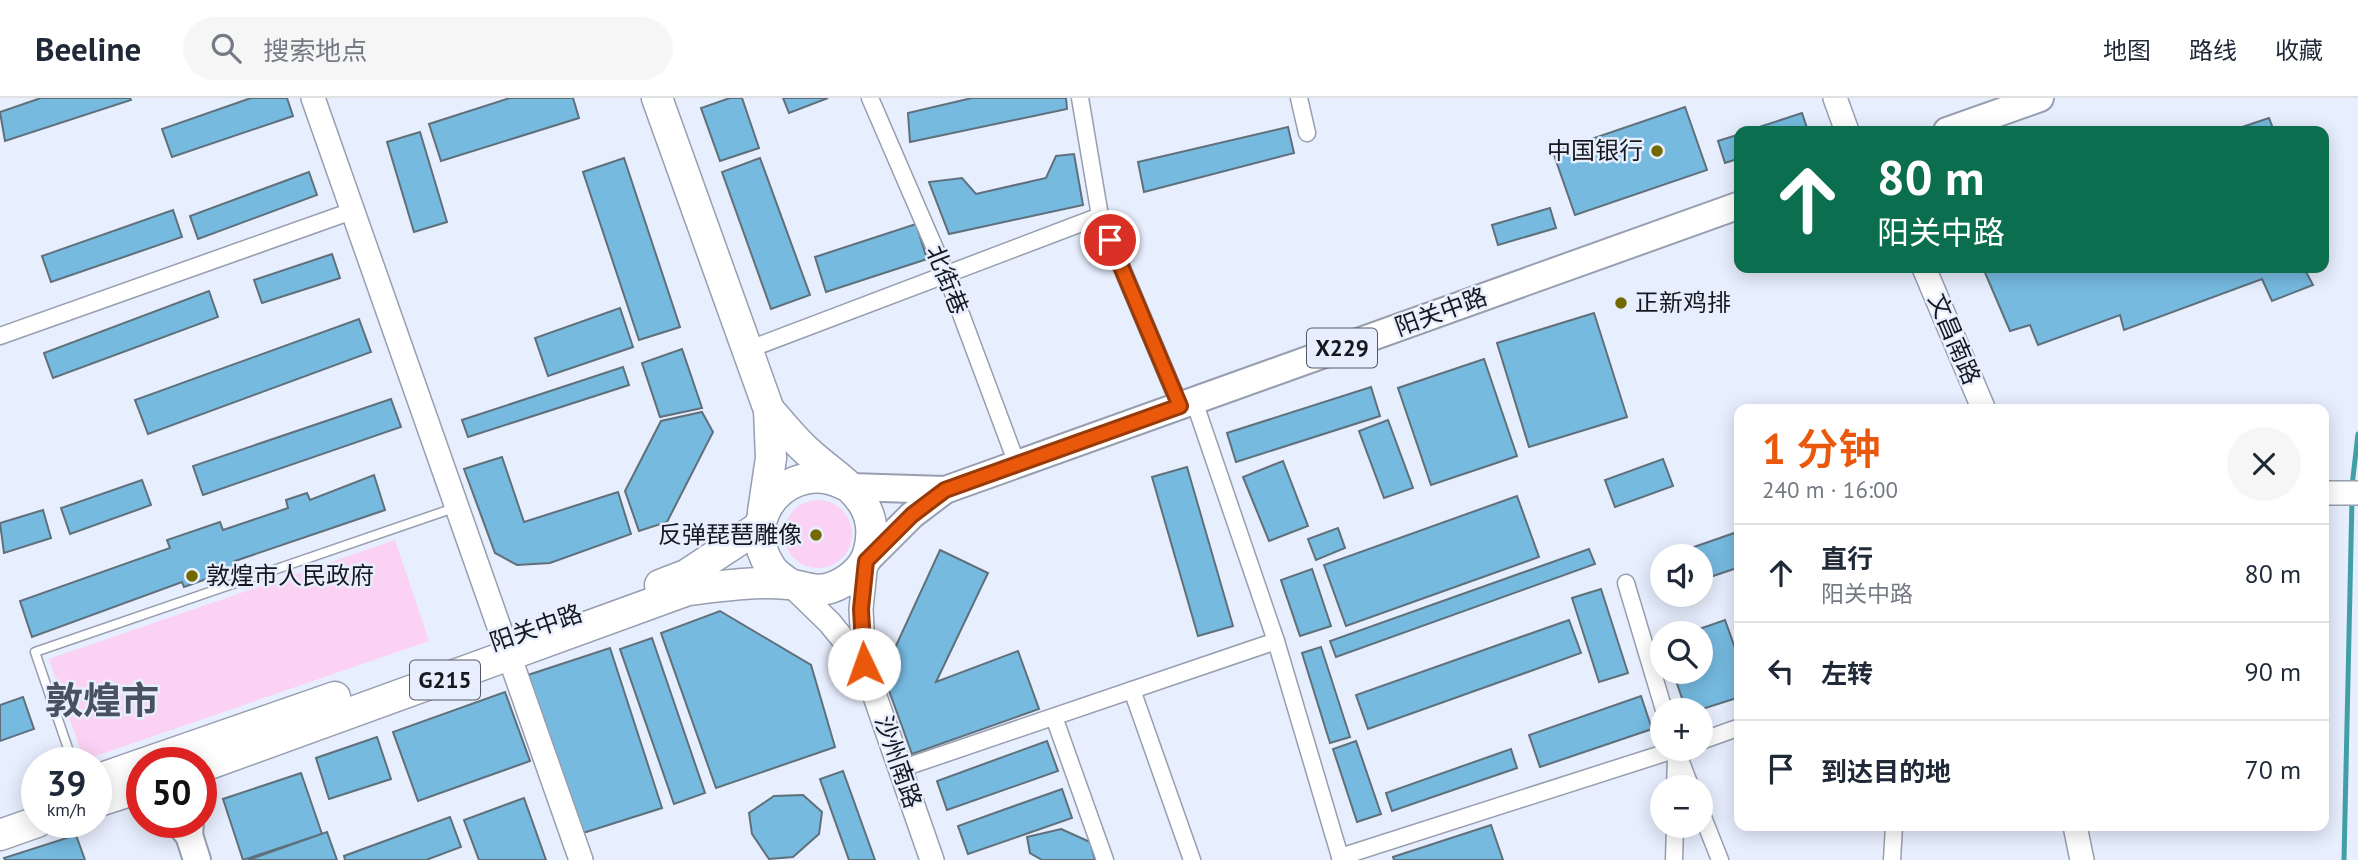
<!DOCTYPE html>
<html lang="zh">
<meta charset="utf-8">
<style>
:root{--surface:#fff;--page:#f6f6f7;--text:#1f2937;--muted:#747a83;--line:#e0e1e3;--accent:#ea580c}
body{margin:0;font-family:"PT Sans","Noto Sans SC",sans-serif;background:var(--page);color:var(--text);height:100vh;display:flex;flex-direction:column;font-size:26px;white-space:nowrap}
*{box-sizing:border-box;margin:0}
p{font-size:23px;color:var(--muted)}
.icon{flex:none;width:38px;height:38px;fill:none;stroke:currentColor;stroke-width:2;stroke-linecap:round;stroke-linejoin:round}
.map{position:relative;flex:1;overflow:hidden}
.drawer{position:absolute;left:1734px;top:306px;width:595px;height:427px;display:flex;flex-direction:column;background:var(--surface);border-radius:14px;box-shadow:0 4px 18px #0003}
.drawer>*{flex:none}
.top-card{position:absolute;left:1734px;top:28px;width:595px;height:147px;border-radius:14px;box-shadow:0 4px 18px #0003;background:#0b6e4f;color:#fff;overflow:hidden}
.fabs{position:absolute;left:1650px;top:446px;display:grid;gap:14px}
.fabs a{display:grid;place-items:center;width:63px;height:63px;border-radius:50%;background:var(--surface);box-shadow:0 4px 18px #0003;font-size:35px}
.speed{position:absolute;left:21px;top:649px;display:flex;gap:14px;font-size:35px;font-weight:700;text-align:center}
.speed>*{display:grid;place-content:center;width:91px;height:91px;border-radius:50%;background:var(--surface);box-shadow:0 4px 18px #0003;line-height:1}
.speed small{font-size:18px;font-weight:400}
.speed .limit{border:10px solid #d22;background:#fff;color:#111}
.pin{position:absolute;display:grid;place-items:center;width:60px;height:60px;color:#fff;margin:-30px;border:4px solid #fff;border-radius:50%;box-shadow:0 2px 7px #0007}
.me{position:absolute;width:77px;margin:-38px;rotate:357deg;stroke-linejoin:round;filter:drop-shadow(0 0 5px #0008)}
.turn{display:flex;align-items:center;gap:24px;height:147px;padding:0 28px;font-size:32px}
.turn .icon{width:91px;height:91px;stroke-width:2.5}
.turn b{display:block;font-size:49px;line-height:60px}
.round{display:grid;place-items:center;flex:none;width:74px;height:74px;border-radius:37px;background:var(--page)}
.overview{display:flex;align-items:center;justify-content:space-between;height:119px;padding:0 28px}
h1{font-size:42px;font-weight:600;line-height:52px;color:var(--accent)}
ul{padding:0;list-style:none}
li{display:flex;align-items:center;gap:21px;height:98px;padding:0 28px;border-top:2px solid var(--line)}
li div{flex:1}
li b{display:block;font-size:26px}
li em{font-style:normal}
header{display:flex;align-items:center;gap:42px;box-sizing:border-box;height:98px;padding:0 35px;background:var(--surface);border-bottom:2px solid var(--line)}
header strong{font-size:33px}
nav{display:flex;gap:38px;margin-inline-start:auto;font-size:24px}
.search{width:490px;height:63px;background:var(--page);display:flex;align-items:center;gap:18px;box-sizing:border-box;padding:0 24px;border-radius:38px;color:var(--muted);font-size:26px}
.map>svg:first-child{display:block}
</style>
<header>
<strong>Beeline</strong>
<div class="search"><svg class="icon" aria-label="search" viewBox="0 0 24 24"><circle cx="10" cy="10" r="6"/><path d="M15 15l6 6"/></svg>搜索地点</div>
<nav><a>地图</a><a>路线</a><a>收藏</a></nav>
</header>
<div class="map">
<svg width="2358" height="762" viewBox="0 0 2358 762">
<rect width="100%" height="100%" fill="#e7eefd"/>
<!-- green -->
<g fill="#fbd2f3">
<circle cx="818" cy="436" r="34"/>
<path d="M395,442L429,543L84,662L49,561Z"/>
</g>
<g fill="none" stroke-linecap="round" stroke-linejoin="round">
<!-- stream -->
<g stroke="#419fa5" stroke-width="5">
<path d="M2352,388L2358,336"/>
<path d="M2344,762L2352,401"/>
</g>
</g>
<!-- building -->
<g fill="#76bae0" stroke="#5f707b" stroke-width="2">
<path d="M41,0H130L131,2L5,43L0,14Z"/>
<path d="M251,0H287L293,18L172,59L162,31Z"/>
<path d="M510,0H573L579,20L441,63L429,26Z"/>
<path d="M730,0H742L759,50L720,63L701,10Z"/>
<path d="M783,0H828L789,15Z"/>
<path d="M972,0H1066L1067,11L910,44L908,15Z"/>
<path d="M1685,9L1707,72L1575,117L1553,54Z"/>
<path d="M1802,15L1808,33H1747Z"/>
<path d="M2269,20L2274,33H2230Z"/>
<path d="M1288,29L1294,55L1144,94L1138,64Z"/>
<path d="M420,34L447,124L414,134L387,44Z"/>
<path d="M1740,36V60L1725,65L1718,43Z"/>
<path d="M1074,56L1083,107L949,136L929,84L962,80L976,96L1046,80L1056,58Z"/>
<path d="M624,60L680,229L639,242L583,74Z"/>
<path d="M760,60L810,197L771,211L722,74Z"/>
<path d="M309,74L317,97L198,141L190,118Z"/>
<path d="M1550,110L1556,130L1498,147L1492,127Z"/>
<path d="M173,112L182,139L51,184L42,158Z"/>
<path d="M916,126L927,161L826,194L815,159Z"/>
<path d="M332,156L340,180L262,205L254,182Z"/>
<path d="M1983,170H2304L2313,187L2272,203L2262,181L2124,232L2120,217L2038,247L2030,227L2010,233Z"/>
<path d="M209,193L218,219L53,280L44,255Z"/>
<path d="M620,210L633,249L548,278L535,240Z"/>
<path d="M1594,215L1627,319L1529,349L1497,245Z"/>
<path d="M359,221L371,254L148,336L135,302Z"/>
<path d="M682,251L702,310L660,319L642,265Z"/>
<path d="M1484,261L1517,358L1431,387L1398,290Z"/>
<path d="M623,269L629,287L468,339L462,322Z"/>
<path d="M1371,289L1380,318L1236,364L1227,335Z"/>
<path d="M391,301L401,329L203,397L193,368Z"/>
<path d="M702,314L713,334L667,424L639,433L625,393L661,323Z"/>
<path d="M1388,322L1413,390L1384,400L1359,333Z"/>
<path d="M502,359L524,424L618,394L631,436L550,465L517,467L495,455L464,371Z"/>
<path d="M1663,361L1673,388L1615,409L1605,382Z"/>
<path d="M1283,363L1308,428L1269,443L1243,379Z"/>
<path d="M1187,369L1233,528L1198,538L1152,379Z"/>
<path d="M374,377L385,412L235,463L237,470L184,489L182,484L32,539L20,503L170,450L167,442L220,424L223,432L288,410L286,402L307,395L310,402Z"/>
<path d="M142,382L151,407L70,436L61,410Z"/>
<path d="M1517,398L1539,459L1346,528L1324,467Z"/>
<path d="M43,412L51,440L4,455L0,425Z"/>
<path d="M1338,430L1345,450L1316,462L1308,441Z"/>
<path d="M1740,433V469L1701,482V458H1668Z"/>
<path d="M1589,451L1595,466L1336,559L1330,543Z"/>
<path d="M940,452L988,475L936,584L1018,553L1039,611L912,656L883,576Z"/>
<path d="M1312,471L1331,528L1300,538L1281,482Z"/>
<path d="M1601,491L1628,575L1599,584L1572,500Z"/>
<path d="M720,513L811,567L835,649L716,690L661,535Z"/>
<path d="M1569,522L1581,555L1368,631L1356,597Z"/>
<path d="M1725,522L1740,564V599L1699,612H1686L1673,574H1701V536H1685Z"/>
<path d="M652,540L705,695L674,706L620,551Z"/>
<path d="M1321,549L1350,639L1330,645L1302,555Z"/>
<path d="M610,550L662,710L580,736L528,577Z"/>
<path d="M505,594L530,663L418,703L393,634Z"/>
<path d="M1641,598L1652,631L1540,669L1529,637Z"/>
<path d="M23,599L34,631L0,643V607Z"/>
<path d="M377,639L391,681L329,701L316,660Z"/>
<path d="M1047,643L1058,673L947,712L937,683Z"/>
<path d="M1356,643L1381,716L1357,724L1333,651Z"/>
<path d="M1511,651L1517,670L1392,713L1386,695Z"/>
<path d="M843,673L875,762H849L820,681Z"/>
<path d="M301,675L322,736L243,762L223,701Z"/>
<path d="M1062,691L1072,720L968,756L958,728Z"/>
<path d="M803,697L822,714L819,736L793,759L769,761L752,736L749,715L774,698Z"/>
<path d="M524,700L546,762H479L464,722Z"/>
<path d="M450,719L461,749L426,762H345L344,758Z"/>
<path d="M1491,727L1503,762H1394L1393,759Z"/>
<path d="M1061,731L1090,744L1095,762H1042L1030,755L1027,739Z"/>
<path d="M327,734L337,762H248Z"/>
<path d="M76,737L85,762H5L4,760Z"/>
</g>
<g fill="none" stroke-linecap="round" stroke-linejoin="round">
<defs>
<path id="lane" d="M73,665L35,554L454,410"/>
<g id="street">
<path d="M870,0L946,176L1017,366"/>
<path d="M1080,0L1100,118L1180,308"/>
<path d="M1299,0L1307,35"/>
<path d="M0,238L352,113"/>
<path d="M747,252L1100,118"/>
<path d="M1194,303L1276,543L1341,762"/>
<path d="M1626,485L1664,612"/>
<path d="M1132,592L1192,762"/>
<path d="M1054,619L1105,762"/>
<path d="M1701,643L1740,629"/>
<path d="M1676,651L1691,690"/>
<path d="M900,671L1276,543"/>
<path d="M1675,690L1676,661"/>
<path d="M1701,714L1720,762"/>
<path d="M1340,759L1677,651"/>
<path d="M1674,762L1675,728"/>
<path d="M1892,762L1894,728"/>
</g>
<g id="secondary">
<path d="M313,0L581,762"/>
<path d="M1835,0L1847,33"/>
<path d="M1924,170L1984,312"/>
<path d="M2324,395H2358"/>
<path d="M866,463L861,511L864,567L932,762"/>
<path d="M790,486L830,525L864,567"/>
<path d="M2075,728L2082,762"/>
</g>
<g id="primary">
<path d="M1947,33L2040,0"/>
<path d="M850,389L945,392"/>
<path d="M866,463L912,417L945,392L1740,107"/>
<path d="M177,724L189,737L190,724"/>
<path d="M189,737L197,762"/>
</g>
<g id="highway">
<path d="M657,0L769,312L771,360L763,414"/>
<path d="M790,486C783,481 774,476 770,468C737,418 791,360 843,386"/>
<path d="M660,487L686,477L759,429"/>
<path d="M145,665L335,599"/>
<path d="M201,669L688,492C721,488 755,483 788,486C803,488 815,495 830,490C846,485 863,472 868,456C884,403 842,385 809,355C794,342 782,326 769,312"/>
<path d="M96,682L142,666"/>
<path d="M96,704L142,689"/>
<path d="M0,737L37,724"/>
</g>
</defs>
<!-- lane casing -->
<use href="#lane" stroke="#979eaf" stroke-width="11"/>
<!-- street casing -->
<use href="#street" stroke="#979eaf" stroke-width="19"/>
<!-- secondary casing -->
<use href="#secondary" stroke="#979eaf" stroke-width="26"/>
<!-- primary casing -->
<use href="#primary" stroke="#979eaf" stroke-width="30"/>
<!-- highway casing -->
<use href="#highway" stroke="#979eaf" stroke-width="33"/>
<!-- lane -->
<use href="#lane" stroke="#fff" stroke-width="8"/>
<!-- street -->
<use href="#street" stroke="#fff" stroke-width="16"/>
<!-- secondary -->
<use href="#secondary" stroke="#fff" stroke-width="23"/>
<!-- primary -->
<use href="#primary" stroke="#fff" stroke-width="26"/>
<!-- highway -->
<use href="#highway" stroke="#fff" stroke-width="30"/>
</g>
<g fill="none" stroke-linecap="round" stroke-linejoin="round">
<defs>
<path id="route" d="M864,566L861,511L866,463L912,417L945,392L1180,308L1110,142"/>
</defs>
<!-- route casing -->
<use href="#route" stroke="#983908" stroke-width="18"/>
<!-- route -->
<use href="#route" stroke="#ea580c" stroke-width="12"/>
</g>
<!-- markers -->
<g fill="#746900" stroke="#e7eefd" stroke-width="2.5">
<circle cx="1657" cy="53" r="7"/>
<circle cx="1621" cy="205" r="7"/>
<circle cx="816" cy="437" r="7"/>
<circle cx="192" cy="478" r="7"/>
</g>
<g text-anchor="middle" stroke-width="5" stroke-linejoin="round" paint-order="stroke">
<!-- shield labels -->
<g fill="#e7eefd" stroke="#555862" stroke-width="2">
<rect x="1307" y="230.5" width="70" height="39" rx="5"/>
<rect x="410" y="562.5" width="70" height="39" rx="5"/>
</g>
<g font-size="23" font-weight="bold" fill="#16181f">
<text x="1342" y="258">X229</text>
<text x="445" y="590">G215</text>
</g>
<!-- poi labels -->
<g font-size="24" fill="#16181f" stroke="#e7eefd" text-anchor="end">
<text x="1643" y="61">中国银行</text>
<text x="1635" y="213" text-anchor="start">正新鸡排</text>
<text x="802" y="445">反弹琵琶雕像</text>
<text x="206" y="486" text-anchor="start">敦煌市人民政府</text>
</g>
<!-- street labels -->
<g font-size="24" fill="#16181f" stroke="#e7eefd">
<text transform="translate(947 182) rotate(68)" y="8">北街巷</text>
<text transform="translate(1441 214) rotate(-20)" y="8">阳关中路</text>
<text transform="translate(1954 241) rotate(67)" y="8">文昌南路</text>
<text transform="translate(536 530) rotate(-19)" y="8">阳关中路</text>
<text transform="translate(898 664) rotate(71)" y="8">沙州南路</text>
</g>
<!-- town labels -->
<g font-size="38" font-weight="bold" fill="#49505f" stroke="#e7eefd">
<text x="102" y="616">敦煌市</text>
</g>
</g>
</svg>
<div class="fabs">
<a><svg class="icon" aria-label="sound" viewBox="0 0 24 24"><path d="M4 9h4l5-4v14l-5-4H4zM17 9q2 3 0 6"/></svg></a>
<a><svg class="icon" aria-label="search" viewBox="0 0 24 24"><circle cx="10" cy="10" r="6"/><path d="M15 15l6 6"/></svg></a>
<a>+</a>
<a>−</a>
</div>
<div class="speed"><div>39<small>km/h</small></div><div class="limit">50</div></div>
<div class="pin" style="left:1110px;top:142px;background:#d93025"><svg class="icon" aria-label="arrive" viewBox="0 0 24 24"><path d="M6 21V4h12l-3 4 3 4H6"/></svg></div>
<svg class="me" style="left:864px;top:566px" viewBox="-20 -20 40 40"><circle r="19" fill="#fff"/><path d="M0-13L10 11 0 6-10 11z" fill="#ea580c"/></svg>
<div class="top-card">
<div class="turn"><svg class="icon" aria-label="ahead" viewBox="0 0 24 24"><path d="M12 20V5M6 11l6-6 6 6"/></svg><div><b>80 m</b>阳关中路</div></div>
</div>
<section class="drawer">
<div class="overview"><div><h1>1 分钟</h1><p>240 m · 16:00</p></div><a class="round"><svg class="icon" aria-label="close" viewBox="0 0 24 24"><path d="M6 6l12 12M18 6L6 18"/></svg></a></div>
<ul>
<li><svg class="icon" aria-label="ahead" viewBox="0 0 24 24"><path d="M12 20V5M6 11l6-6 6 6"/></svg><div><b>直行</b><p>阳关中路</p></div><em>80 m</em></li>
<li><svg class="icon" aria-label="left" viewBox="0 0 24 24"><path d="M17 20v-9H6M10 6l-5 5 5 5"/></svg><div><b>左转</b></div><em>90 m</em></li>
<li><svg class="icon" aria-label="arrive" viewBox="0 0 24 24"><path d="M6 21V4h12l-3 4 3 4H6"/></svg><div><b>到达目的地</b></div><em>70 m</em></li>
</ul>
</section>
</div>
